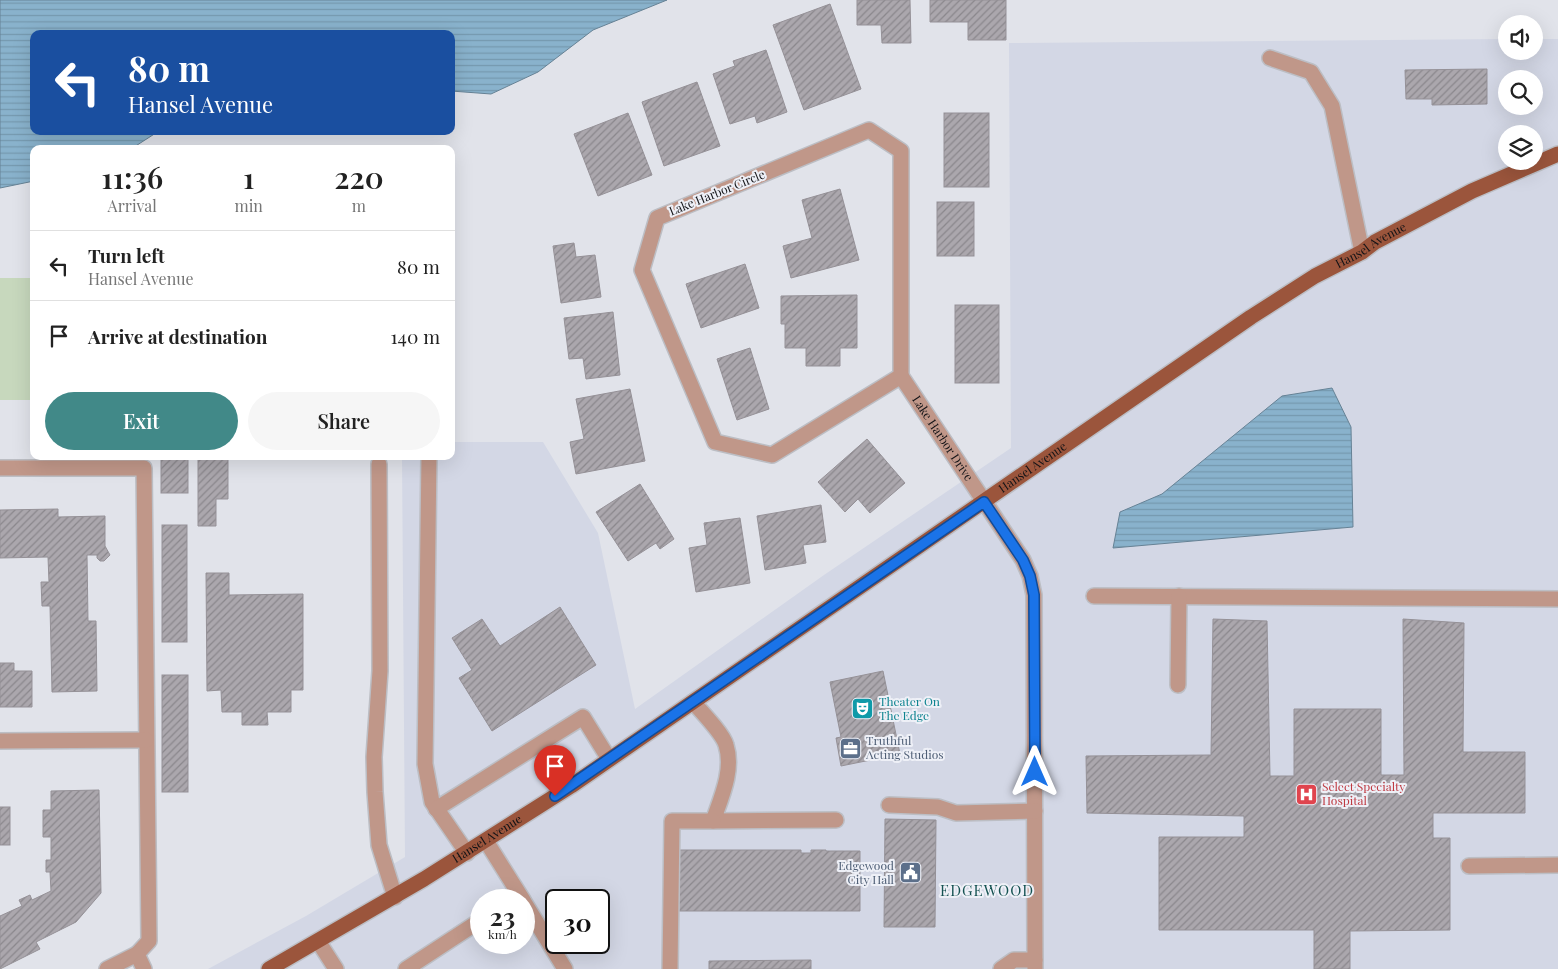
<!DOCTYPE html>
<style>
:root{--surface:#fff;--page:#f6f6f6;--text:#222;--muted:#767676;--line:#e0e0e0;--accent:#418988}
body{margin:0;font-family:"Playfair Display",serif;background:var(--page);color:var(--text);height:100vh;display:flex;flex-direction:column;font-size:19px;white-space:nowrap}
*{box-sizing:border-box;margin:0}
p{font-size:16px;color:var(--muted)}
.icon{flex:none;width:28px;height:28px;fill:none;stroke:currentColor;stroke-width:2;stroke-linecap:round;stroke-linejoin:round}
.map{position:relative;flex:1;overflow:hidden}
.side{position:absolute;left:30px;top:145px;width:425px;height:315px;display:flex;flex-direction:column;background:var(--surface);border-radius:10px;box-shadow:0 5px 20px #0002}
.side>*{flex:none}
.top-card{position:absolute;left:30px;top:30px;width:425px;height:105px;border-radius:10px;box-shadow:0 5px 20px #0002;background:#1a4fa0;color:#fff;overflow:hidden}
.tools{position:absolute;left:1498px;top:15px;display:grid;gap:10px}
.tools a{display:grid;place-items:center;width:45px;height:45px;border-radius:50%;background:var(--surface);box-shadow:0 5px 20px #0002;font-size:25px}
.speed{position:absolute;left:470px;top:889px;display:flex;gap:10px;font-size:25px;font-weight:700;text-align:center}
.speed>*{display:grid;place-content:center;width:65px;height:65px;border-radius:50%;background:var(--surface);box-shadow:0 5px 20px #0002;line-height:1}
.speed small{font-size:12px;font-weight:400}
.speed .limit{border:2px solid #111;border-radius:8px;background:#fff;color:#111}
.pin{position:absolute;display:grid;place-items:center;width:42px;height:42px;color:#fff;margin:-51px -21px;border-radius:50% 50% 50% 0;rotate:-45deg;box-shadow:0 0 5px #0007}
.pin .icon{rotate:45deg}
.me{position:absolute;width:55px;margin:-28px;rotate:0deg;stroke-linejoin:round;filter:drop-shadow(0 0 4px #0008)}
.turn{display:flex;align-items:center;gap:18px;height:105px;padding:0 15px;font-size:22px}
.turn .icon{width:65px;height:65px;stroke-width:2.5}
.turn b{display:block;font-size:35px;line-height:42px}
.eta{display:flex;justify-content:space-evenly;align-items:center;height:85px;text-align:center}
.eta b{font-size:30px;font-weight:600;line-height:35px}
.action{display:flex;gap:10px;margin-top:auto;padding:10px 15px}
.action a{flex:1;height:58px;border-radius:30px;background:var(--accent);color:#fff;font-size:20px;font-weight:600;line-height:58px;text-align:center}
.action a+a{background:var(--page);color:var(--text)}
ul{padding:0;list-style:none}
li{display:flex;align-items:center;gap:15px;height:70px;padding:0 15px;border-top:1px solid var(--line)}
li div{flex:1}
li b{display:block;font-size:19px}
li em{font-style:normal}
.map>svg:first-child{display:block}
</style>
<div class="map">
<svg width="1558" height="969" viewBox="0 0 1558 969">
<defs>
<pattern id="water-rules" width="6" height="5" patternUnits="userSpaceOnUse" patternTransform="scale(1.25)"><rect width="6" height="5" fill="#89b2cc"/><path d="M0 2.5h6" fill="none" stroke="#7598ae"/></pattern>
<pattern id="building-hatch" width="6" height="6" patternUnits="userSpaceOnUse" patternTransform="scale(1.25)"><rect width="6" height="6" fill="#aba7ad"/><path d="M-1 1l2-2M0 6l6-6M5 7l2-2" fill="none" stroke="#8a878c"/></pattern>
</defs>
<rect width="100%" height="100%" fill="#e1e3ea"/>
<!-- built -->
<path fill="#d3d7e5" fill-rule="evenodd" d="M1506,39V51H1534V39H1558V969H208L306,916L405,857L402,456H451V442H543L598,533L635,709L824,575L1011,448L1009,43ZM1506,79H1534V106H1506ZM1506,134H1534V161H1506ZM481,900H524V942H481ZM556,900H599V942H556Z"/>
<!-- green -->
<rect fill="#c7d8bd" x="0" y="278" width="34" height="122"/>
<!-- water -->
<g fill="url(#water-rules)" stroke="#668295">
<path d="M0,0H667L593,30L538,72L491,94L451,91V34H34V131H159L131,149H34V181L0,188Z"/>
<path d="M1332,388L1351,427L1353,527L1113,548L1120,512L1162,494L1282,396Z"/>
</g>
<!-- building -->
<g fill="url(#building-hatch)" stroke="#959197">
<path d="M857,0H910L911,43H882L881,25H857Z"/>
<path d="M930,0H1006V40H968V22H930Z"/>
<path d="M830,4L861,89L804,110L773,25Z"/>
<path d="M766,50L787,112L757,123L755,116L730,124L713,74L735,66L733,61Z"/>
<path d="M1487,69V104L1432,105V99H1406L1405,70Z"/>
<path d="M697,82L720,146L664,166L642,102Z"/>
<path d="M628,113L652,175L598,196L574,134Z"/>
<rect x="944" y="113" width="45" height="74"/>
<path d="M840,189L859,260L791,278L783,246L812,238L802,200Z"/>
<rect x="451" y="197" width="3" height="105"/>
<rect x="937" y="202" width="37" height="54"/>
<path d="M574,243L576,257L595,255L601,297L561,303L553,246Z"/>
<path d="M745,264L759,308L701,328L686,284Z"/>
<path d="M857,295V348H840V366H806V348H785V324H781V296Z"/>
<rect x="955" y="305" width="44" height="78"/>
<path d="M613,312L620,375L586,379L583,358L569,359L564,318Z"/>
<path d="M750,348L769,409L737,420L717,359Z"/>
<path d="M630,389L645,461L576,474L570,442L584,439L576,399Z"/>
<path d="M867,439L905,483L870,513L858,499L845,512L818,482Z"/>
<rect x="161" y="456" width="27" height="37"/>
<path d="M198,456H228V499H216V526H198Z"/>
<path d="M640,484L674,539L660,549L656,543L628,561L596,512Z"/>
<path d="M821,505L826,542L803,545L806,563L765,570L757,516Z"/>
<path d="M58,509V517L105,516V546L110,555L104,561H100L97,558V555H87L88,621H96L97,691L52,692L50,606H42L41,582H49L48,557L0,558V510Z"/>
<path d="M740,518L750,583L696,592L689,548L707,545L704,523Z"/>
<rect x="162" y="525" width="25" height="117"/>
<path d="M206,573H229V595L303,594V690H291V712H267L268,725H242V712H222L221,690L207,691Z"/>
<path d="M560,607L596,665L492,731L459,678L472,670L452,638L482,619L500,646Z"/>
<path d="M1213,619L1267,621L1270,776H1294V709H1381V775H1404L1403,619L1464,623L1463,752H1525V813H1433V838H1450V930L1350,931V969H1314V930H1159V837H1244V816L1087,813L1086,756L1211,755Z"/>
<path d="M0,663H14V671H32V707H0Z"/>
<path d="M883,671L900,754L841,766L836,738L841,737L830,682Z"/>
<rect x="162" y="675" width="26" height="117"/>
<path d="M99,790L101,893L76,922L36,942L40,949L0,969V916L22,906L19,900L30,895L32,900L51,891L50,872H46V860H51V837H43V810H51V791Z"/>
<rect x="0" y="807" width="10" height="38"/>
<path d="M885,819L936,820L935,927H884Z"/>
<path d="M676,850H801V853H811V850H826V851H860V911H676Z"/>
<path d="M811,960V969H709V961Z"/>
</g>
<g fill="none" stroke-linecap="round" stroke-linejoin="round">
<defs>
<g id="minor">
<path d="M1270,58L1311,72L1332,106L1362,252"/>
<path d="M869,130L901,151V376L772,455L715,442L642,270L657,218Z"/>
<path id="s1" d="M901,376L1023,560L1030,576L1034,595L1035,969"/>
<path d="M429,456L425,764L432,802L467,853"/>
<path d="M379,464L380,671L374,757L375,792L379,845L395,897"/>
<path d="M0,468H144L149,941L137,954L144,969"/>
<path d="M1094,596L1558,599"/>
<path d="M1178,685L1179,596"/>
<path d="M693,702C702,712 723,734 726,745C734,770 721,798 713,821L836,820"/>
<path d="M0,741L146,740"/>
<path d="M889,805L938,807L956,813L1035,811"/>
<path d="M436,809L583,717L609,759"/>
<path d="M486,841L523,900"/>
<path d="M1469,866L1558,865"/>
<path d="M524,902L565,969"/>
<path d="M318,941L336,969"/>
<path d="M107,969L137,954"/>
<path d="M406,969L481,920"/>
<path d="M670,969L672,821H713"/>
<path d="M1001,969L1014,960H1035"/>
</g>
<g id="major">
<path id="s2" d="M269,969L424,879L571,786L1251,317L1315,276L1362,252L1375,242L1472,191L1558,154"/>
</g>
</defs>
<!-- minor casing -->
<use href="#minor" stroke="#bcbec4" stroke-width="18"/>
<!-- major casing -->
<use href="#major" stroke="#bcbec4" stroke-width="18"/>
<!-- minor -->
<use href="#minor" stroke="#c09789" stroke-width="15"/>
<!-- major -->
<use href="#major" stroke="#9b553c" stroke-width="15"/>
</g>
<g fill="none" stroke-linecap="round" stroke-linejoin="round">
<defs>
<path id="route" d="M555,796L984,502L1023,560L1030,576L1034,595L1035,772"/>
</defs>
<!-- route casing -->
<use href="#route" stroke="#114b97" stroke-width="12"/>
<!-- route -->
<use href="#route" stroke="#1a73e8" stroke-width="9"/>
</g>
<!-- icons -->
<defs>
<symbol id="theatre-square" viewBox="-11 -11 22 22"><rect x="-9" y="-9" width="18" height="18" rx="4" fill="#0f9aa8" stroke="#eef0f7"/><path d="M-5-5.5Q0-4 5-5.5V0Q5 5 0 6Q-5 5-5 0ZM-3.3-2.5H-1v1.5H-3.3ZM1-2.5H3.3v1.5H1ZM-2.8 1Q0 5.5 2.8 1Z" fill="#fff"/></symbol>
<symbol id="office-square" viewBox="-11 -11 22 22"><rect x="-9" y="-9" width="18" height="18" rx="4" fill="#5c6f8a" stroke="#eef0f7"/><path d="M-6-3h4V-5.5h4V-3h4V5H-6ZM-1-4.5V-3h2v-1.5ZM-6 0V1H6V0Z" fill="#fff"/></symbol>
<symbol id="hospital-square" viewBox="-11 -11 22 22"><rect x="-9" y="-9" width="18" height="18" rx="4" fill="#e0444e" stroke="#eef0f7"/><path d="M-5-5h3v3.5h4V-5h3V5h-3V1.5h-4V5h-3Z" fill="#fff"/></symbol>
<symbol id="civic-square" viewBox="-11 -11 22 22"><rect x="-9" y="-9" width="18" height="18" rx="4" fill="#5c6f8a" stroke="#eef0f7"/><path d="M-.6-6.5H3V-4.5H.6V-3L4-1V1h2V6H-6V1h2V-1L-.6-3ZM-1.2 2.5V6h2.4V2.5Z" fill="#fff"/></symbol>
</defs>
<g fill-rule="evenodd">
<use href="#theatre-square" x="850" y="696" width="25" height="25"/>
<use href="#office-square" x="838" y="736" width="25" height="25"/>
<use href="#hospital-square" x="1294" y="782" width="25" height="25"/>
<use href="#civic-square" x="898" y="860" width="25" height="25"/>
</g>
<g text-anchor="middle" stroke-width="4" stroke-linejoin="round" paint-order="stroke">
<!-- street labels -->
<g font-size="12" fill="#131316" stroke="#eef0f7">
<text transform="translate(717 193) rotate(-22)" y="4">Lake Harbor Circle</text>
<text dy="4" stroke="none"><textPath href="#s2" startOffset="1319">Hansel Avenue</textPath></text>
<text dy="4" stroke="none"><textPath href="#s1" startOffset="75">Lake Harbor Drive</textPath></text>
<text dy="4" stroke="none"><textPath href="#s2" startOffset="914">Hansel Avenue</textPath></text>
<text dy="4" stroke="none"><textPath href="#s2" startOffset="254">Hansel Avenue</textPath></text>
</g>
<!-- culture labels -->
<g font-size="12" fill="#0d838f" stroke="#eef0f7" text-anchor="start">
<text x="879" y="706">Theater On<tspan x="879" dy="14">The Edge</tspan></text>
</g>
<!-- service labels -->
<g font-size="12" fill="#4e5e75" stroke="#eef0f7" text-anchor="start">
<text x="866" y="745">Truthful<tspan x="866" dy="14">Acting Studios</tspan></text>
<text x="894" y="870" text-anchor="end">Edgewood<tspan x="894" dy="14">City Hall</tspan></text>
</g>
<!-- health labels -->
<g font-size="12" fill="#be3a42" stroke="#eef0f7" text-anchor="start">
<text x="1322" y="791">Select Specialty<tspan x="1322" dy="14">Hospital</tspan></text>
</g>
<!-- quarter labels -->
<g font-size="15" letter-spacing="1" fill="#155252" stroke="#eef0f7">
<text x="987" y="896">EDGEWOOD</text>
</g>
</g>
</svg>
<div class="tools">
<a><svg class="icon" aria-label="sound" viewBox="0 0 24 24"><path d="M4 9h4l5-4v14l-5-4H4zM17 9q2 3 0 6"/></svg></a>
<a><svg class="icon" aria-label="search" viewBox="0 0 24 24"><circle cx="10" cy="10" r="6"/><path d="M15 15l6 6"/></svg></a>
<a><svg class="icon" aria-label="layers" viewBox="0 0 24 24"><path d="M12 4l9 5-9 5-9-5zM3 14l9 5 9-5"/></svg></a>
</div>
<div class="speed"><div>23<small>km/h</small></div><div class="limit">30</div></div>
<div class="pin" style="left:555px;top:796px;background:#d93025"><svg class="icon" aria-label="arrive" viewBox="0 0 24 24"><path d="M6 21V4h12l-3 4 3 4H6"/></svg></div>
<svg class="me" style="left:1035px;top:772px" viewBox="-20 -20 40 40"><path d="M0-17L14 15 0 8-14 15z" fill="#1a73e8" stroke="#fff" stroke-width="4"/></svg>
<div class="top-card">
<div class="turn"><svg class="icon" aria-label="left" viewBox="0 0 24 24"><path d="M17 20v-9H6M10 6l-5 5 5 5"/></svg><div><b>80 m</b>Hansel Avenue</div></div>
</div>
<section class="side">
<div class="eta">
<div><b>11:36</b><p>Arrival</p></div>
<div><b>1</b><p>min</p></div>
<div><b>220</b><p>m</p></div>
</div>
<ul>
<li><svg class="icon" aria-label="left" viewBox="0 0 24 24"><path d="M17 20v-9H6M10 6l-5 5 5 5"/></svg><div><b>Turn left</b><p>Hansel Avenue</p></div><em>80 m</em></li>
<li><svg class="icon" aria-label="arrive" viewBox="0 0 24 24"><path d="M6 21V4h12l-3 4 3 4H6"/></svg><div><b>Arrive at destination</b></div><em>140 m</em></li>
</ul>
<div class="action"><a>Exit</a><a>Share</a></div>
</section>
</div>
